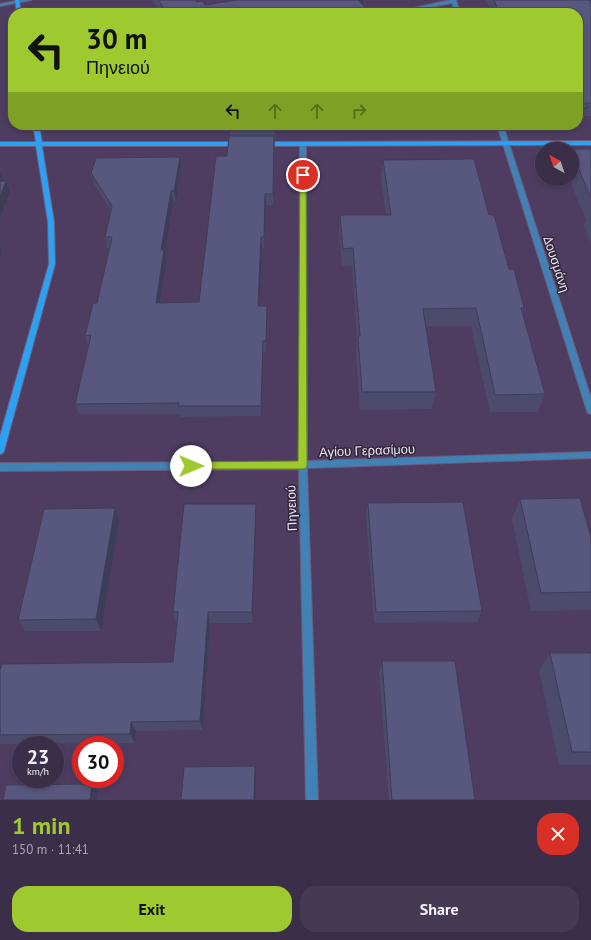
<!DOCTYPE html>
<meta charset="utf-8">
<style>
:root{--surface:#3a2e49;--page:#453a53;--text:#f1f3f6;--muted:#aba8b4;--line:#544a61;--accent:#9eca2f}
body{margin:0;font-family:"PT Sans",sans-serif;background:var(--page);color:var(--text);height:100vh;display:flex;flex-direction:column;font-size:15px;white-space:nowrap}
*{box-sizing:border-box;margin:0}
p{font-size:13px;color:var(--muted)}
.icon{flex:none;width:22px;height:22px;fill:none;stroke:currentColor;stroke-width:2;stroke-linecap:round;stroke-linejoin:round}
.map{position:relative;height:800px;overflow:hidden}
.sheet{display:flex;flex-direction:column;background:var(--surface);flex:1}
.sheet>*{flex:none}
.hud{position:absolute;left:8px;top:8px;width:575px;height:122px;border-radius:16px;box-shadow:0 2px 6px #0003,0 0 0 1px var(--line);background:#9eca2f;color:#111;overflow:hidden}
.needle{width:26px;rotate:320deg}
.fabs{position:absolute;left:535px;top:142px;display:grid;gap:8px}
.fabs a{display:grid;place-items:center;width:44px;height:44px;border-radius:50%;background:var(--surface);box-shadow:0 2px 6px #0003,0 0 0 1px var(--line);font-size:20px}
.speed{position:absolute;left:12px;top:736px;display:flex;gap:8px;font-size:20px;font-weight:700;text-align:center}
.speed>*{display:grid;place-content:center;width:52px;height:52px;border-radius:50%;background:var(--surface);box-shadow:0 2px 6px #0003,0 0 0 1px var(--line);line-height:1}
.speed small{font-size:10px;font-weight:400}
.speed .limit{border:6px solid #d22;background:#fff;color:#111}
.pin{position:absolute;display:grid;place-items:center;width:34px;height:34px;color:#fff;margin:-17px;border:2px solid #fff;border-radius:50%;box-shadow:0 1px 4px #0007}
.me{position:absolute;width:44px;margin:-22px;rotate:90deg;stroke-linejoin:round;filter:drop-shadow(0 0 3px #0008)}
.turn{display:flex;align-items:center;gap:14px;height:84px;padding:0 12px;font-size:18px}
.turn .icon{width:52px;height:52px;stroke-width:2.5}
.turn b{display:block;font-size:28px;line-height:34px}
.lanes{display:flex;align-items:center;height:38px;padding:0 12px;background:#0003;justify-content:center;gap:20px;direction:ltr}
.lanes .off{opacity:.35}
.round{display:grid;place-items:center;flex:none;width:42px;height:42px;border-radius:16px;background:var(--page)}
.overview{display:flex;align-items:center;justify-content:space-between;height:68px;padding:0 12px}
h1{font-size:24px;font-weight:800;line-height:30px;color:var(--accent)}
.cta{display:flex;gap:8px;margin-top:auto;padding:8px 12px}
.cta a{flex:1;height:46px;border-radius:16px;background:var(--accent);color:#111;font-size:16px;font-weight:800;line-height:46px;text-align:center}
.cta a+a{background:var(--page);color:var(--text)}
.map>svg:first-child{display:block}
</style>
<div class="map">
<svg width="591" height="800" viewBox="0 0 591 800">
<rect width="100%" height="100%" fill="#4e3d61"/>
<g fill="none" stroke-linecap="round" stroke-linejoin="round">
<defs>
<g id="street">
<path d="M21,0H31L0,6V4Z"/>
<path d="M451,0H456L460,13H456L452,3L399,13H390Z"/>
<path d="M497,125H503L591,398V414L588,413L587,411Z"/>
<path d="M303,142L306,144L307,461L591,452V458L307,468L318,800H306L299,469L0,471V463L299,462L300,144Z"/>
</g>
<g id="secondary">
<path d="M15,0H19L21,13H17Z"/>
<path d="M33,125H39L42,142H238L241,144L238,146H42L54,222L55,264L4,451L3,453L0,454V436L49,264L48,222L36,146H0V142H36Z"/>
<path d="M591,141V145L264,146L261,144L264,142Z"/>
</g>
</defs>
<!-- street casing -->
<use href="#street" stroke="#6b5b7d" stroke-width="2"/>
<!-- secondary casing -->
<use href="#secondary" stroke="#6b5b7d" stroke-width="2"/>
<!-- street -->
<use href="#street" fill="#4281b4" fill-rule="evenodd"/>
<!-- secondary -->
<use href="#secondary" fill="#2ea0f1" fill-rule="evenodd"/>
</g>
<!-- wall -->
<g fill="#4c4b6c">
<path d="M152,0H195L197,2L205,5L363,4H362L371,13H161Z"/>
<path d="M486,0H589L591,4V116H585L583,121H578V13H492Z"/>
<path d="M275,125L273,205H266L264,248H262L259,306L267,317L266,352H263L261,416L180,417V414H79L75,404L88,347L85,336L97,303L109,248H107L105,237L111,211L94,184L91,173L181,168L176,202H173L165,253L166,262L160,303L199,302L227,156L230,136V128Z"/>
<path d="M572,149H591V245L584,226L586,220L569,179H572Z"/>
<path d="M383,160L489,215L524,308L522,314L545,394L538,412H490L471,326H426L436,392L432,409L360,410L356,353L357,339L352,266H342L339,233L340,215H386L381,177Z"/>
<path d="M520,499L591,537V610L531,611L512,519Z"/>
<path d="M368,503L482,611L477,622L374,623L366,516Z"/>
<path d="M115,508L119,521L101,631H25L18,620Z"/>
<path d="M256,516L253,623H210L203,730L136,731L135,743L0,744V670L173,662L177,623H176L173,612Z"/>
<path d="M550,653H591V765H559L539,670Z"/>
<path d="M382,661L475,800H389L379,672Z"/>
</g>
<!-- shaded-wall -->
<g fill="#3e3d58">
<path d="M352,0H363V4L351,6Z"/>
<path d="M274,136V147L273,205V194Z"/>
<path d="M180,157L181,168L176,202L174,191Z"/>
<path d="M0,171L2,177L0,183Z"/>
<path d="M6,181L10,191L0,218V197Z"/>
<path d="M171,191L173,202L165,253L166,262L158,314L156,303L161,250Z"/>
<path d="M265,194L266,205L264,248V237Z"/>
<path d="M261,237L262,248L259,317L258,306Z"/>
<path d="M0,246L2,252L0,259Z"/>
<path d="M267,306V317L266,352V341Z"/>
<path d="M263,341V352L261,416V406Z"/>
<path d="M256,504V516L253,623L252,612Z"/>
<path d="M115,508L119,521L101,631L96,619Z"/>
<path d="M208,612L210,623L203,730L200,721Z"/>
<path d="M131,722L136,731L135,743L130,734Z"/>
<path d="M255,766L256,775V800H254Z"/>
<path d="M92,784L98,792L97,800H90Z"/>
</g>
<!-- building -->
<g fill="#58577e" stroke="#3e3d58">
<path d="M158,0H195L197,2L202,1L205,5L237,0H358L371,13H167Z"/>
<path d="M494,0H589L591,4V103H585L587,108H578V13H499Z"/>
<rect x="230" y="125" width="44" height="3"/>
<path d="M229,136H274L273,194H265L264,237H261L258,306H267L266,341H263L261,406H178L179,403L75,404L91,335L85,336L93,303H97L112,237H105L112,206L91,173L96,158L180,157L174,191H171L161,250H164L156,303L199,302L216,156H227Z"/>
<path d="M572,149H591V198L572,153Z"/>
<path d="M474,159L489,215H494L509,269H514L524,308H521L545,394L495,395L476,308L423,309L436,392H362L358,336H360L353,248L343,249L340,215H391L383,160Z"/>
<path d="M0,181H6L0,197Z"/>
<path d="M580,498L591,537V592L541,593L520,499Z"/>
<path d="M463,502L482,611L376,612L368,503Z"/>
<path d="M184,504H256L252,612H208L200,721L131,722L130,734L0,735V670L2,664L173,662L178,612H173Z"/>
<path d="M115,508L96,619L18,620L44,509Z"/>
<path d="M550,653H591V752H572Z"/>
<path d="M382,661H455L475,800H392Z"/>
<path d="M255,766L254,800H181L184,767Z"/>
<path d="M92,784L90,800H3L6,785Z"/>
</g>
<!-- route -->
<path fill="#9eca2f" stroke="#67831f" d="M300,173L306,175L307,465L306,468L303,469H188L186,466L188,463L191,462L298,461Z"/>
<g text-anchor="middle" stroke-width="3" stroke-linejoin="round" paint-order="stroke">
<!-- street labels -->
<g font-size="13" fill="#eee4fb" stroke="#302839">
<text transform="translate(557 264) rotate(72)" y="5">Δουσμάνη</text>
<text transform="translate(367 450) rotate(-2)" y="5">Αγίου Γερασίμου</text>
<text transform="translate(291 508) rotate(-92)" y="5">Πηνειού</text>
</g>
</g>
</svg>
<div class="fabs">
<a><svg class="needle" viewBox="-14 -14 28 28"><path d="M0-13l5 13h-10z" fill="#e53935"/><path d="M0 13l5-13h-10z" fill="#aba8b4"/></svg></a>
</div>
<div class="speed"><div>23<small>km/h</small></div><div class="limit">30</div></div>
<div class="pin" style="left:303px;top:175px;background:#d93025"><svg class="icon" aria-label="arrive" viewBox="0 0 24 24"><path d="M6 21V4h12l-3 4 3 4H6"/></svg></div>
<svg class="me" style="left:191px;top:466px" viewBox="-20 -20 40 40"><circle r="19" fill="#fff"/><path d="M0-13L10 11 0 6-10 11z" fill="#9eca2f"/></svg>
<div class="hud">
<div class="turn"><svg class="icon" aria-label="left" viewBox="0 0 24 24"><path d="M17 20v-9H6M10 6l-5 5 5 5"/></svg><div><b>30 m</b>Πηνειού</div></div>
<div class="lanes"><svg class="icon" aria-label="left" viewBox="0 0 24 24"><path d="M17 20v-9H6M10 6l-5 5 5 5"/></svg><svg class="icon off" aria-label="ahead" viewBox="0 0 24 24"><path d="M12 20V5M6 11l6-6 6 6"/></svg><svg class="icon off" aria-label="ahead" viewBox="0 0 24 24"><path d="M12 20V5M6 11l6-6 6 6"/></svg><svg class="icon off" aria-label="right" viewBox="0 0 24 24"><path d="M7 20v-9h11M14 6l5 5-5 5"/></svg></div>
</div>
</div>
<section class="sheet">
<div class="overview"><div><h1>1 min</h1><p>150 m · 11:41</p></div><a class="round" style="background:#d93025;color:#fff"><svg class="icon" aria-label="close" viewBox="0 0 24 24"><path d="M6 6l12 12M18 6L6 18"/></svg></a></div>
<div class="cta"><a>Exit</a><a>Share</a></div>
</section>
